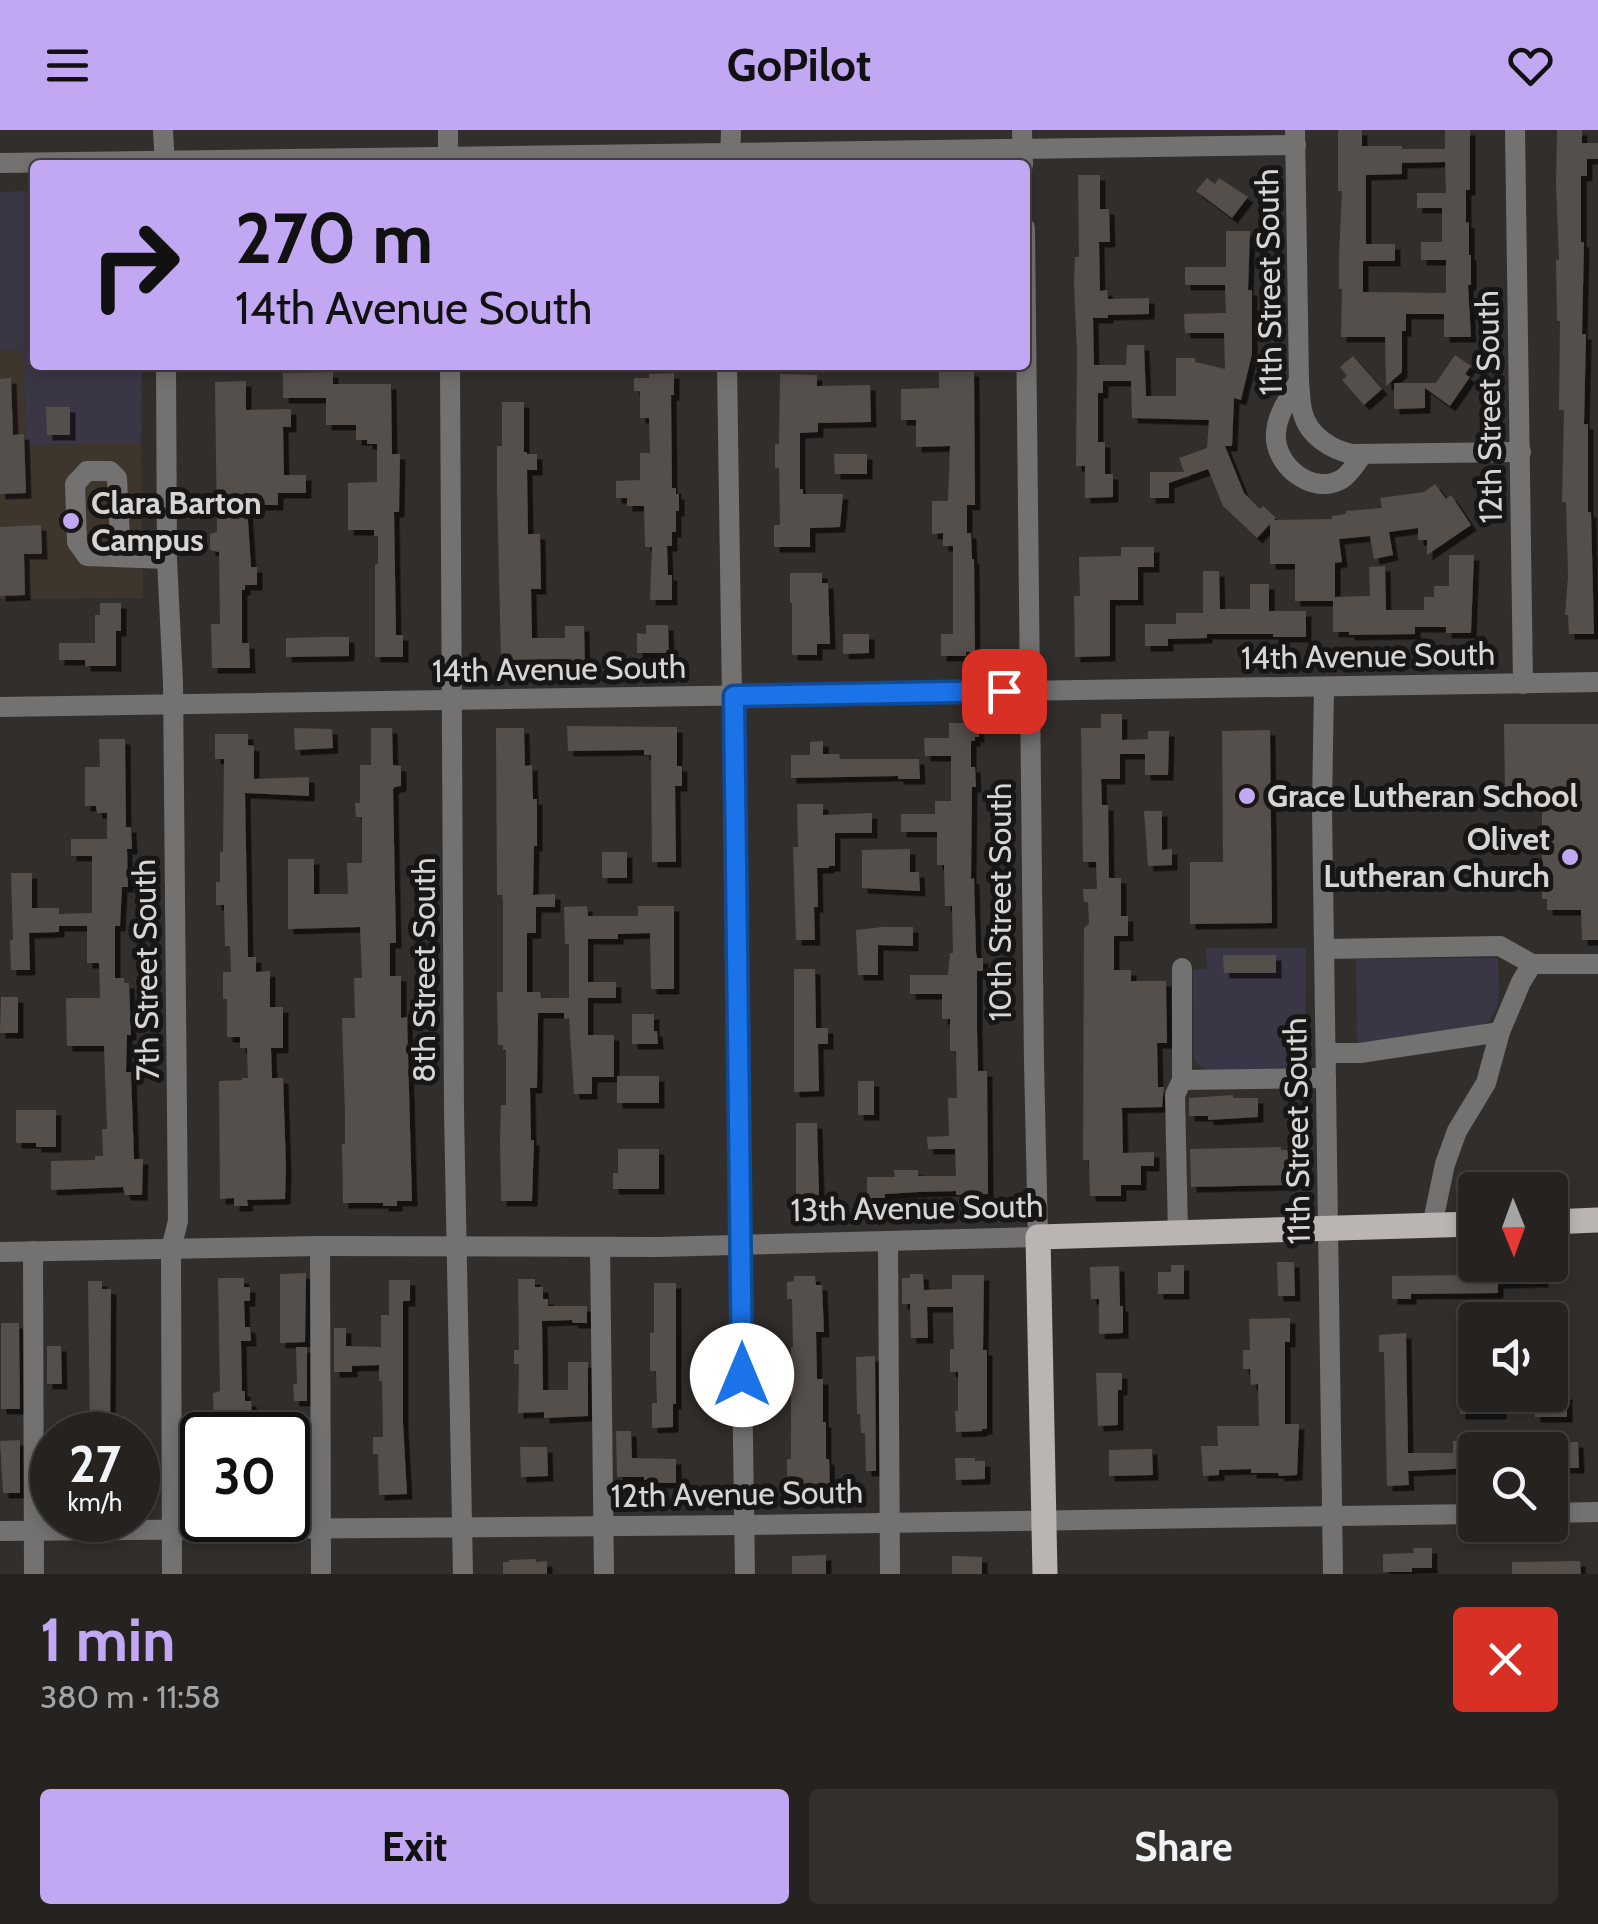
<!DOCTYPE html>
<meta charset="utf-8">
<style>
:root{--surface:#262220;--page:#322f2d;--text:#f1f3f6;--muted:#a4a4a5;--line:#423f3e;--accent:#c2a8f2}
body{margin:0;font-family:Cabin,sans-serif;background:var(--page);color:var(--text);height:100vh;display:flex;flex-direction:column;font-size:38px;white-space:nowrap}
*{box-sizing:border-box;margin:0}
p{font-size:32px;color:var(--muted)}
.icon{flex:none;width:55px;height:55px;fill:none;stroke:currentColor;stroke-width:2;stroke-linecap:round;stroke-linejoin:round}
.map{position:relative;height:1444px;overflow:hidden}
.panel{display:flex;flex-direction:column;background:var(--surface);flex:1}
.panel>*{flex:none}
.banner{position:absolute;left:30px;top:30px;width:1000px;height:210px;border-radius:10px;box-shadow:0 5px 15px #0003,0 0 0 2px var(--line);background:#c2a8f2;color:#111;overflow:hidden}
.needle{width:65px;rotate:179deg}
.fabs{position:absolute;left:1458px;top:1042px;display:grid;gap:20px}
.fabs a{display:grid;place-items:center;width:110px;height:110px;border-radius:10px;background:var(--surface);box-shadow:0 5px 15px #0003,0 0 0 2px var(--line);font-size:50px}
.speed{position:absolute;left:30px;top:1282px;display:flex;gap:20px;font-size:50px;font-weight:700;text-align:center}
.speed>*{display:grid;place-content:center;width:130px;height:130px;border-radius:50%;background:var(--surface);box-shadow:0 5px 15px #0003,0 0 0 2px var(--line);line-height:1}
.speed small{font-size:25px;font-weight:400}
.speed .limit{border:5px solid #111;border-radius:15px;background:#fff;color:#111}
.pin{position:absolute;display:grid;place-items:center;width:85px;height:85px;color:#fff;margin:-42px;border-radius:20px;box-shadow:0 5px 15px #0006}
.me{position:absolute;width:110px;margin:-55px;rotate:0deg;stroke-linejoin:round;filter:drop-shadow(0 0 8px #0008)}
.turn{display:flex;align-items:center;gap:35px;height:210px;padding:0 40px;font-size:45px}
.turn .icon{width:130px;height:130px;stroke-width:2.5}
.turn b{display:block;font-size:70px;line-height:85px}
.round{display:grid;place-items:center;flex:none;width:105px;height:105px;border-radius:10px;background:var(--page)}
.overview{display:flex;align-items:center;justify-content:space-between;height:170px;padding:0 40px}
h1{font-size:60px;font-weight:800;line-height:75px;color:var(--accent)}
.action{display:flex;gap:20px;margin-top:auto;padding:20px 40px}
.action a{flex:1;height:115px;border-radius:10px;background:var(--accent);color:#111;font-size:40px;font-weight:800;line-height:115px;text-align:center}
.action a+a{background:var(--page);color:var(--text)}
header{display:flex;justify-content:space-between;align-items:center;height:130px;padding:0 40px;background:var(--accent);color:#111;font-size:45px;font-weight:800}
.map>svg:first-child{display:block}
</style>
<header><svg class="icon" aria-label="menu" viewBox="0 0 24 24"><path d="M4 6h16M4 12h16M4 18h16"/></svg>GoPilot<svg class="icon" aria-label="heart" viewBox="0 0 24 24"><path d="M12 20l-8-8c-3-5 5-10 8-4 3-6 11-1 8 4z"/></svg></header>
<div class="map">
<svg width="1598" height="1444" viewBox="0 0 1598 1444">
<defs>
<filter id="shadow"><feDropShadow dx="5.5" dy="5.5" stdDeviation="0" flood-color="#0009"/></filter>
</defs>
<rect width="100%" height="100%" fill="#322e2b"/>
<!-- built -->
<path fill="#3e352d" d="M0,220L23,221L26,315L141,313L143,468L0,469Z"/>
<!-- green -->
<g fill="#3b3646">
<path d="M35,61V235H142L141,313L26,315L23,221L0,220V62Z"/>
<path d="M1206,818H1306L1305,935L1298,942H1207L1194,931L1193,840L1207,839Z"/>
<path d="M1491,828L1498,829C1498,852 1505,878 1485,894L1357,917L1356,829Z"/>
</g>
<!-- building -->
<g fill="#544f4c" fill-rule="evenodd" filter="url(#shadow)">
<path d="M1338,0H1362V16H1402V19H1445V0H1470V60H1466V93L1469,92V125H1471V155H1468L1471,207H1444V184H1406V201H1402V242L1386,256L1385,207H1341L1342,159H1339V127L1342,61H1338ZM1445,32L1446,63H1417V78H1442V112H1421V130H1446V163L1363,162V131H1395V114H1366V45L1402,44V33Z"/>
<path d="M1557,0H1582V13H1598V29H1587V46H1581V112H1584L1582,204H1586L1584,294H1588V382H1591L1594,504H1569L1568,485H1565L1568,446L1566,372H1562L1564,280H1559L1560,191H1557L1556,130H1559L1556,54Z"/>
<path d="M1078,45H1100V79H1109L1110,112H1099L1100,161L1107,160L1108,169L1149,168V184L1108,185V188H1093L1094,235H1126L1127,215H1144L1146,266H1176V228H1195V232L1225,239L1224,203H1185L1184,184L1226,183L1225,155H1185V137H1226V101H1250L1248,160H1252V224L1241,270L1234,268L1232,316H1225L1244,363L1260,379L1263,376L1276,388L1274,390L1332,389V386L1346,384V381L1382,378L1380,368L1424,362L1435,354L1446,369L1451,365L1471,395L1427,425V410H1418V398L1389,402L1393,425L1374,429L1370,406L1339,409L1342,432L1335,433V467L1370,466L1369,437L1385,436L1386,480H1424V467H1434V456H1449V425H1474L1471,503H1446V497H1415V504L1349,505V502H1333V471H1295V434H1270V394L1257,408L1223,376L1208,339L1169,353V368H1150V342H1184L1179,328L1207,318L1209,290L1132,288L1131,251H1103V263H1098V312H1105V344H1113V367L1085,368V336H1076L1077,223L1074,154L1075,127H1079Z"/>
<path d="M1207,48L1215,54L1219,48L1248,67L1232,88L1196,61Z"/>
<path d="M1455,225L1471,236L1465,244L1470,247L1450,276L1425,258V278L1394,279V253H1436Z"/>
<path d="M1353,226L1382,259L1364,275L1342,250L1347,246L1340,237Z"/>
<path d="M939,241H974L975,375H967V403H971L972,429H974L975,522H966V526H941V504H953V416H943V403L932,404V371H948L950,316L916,317V290H901V259L939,258Z"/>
<path d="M333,242V254H391L392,324H400L399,382H394L396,505H403V527H375V435L378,434V406H374V400H348V353L377,352V314H367V310H356V295H326V268H283V243Z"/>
<path d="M674,243V265H671L672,358H676V364H679V381H676V402H672V416H667L668,445H672V470H650L652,417H645L644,376H627V368H616V351L640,350V323H650L649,288H640V261H634V248H649V244Z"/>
<path d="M780,244L817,245V256L870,255L871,292L818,293V302L800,303V359H803V364H843L840,397L810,398V417H774V395H780L779,338H775V314H779Z"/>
<path d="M11,248L13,305L24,304L26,363L0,364V249Z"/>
<path d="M246,251V280L291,279V297H283L284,345H306V363H278V375H247L251,437H257V455H245V460H242V513H249L250,538H212L211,494H220L219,422L210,420V404L217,402L215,252Z"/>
<path d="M502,272H524V322H527V324H537V340H527L528,404H540L541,459H531L532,508H565V496H584L585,537H567L566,529L501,530L497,360V316H502Z"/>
<path d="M46,277H70V305H47Z"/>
<path d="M834,324H867V344H835Z"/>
<path d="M41,395L42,424H24L25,465L0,466V397Z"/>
<path d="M1121,417H1154V437H1138V470H1110V526L1075,527L1074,466H1080L1079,427L1121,426Z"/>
<path d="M1203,441H1219L1220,479H1250V454H1269V481H1306V507H1273V504H1207V508L1168,509V516H1145V494H1176V483H1203Z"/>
<path d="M790,443H822V453H828L830,514H817V525H792V473H790Z"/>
<path d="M100,473H121V501H116V536H85V530H59V513H95V485H100Z"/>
<path d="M646,495H668L669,523H637V503L646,504Z"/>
<path d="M843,504H869V523L843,524Z"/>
<path d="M327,507H349V526L286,527V508Z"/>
<path d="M1101,584H1122V610L1148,609V601H1169L1168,645H1145V624H1120V649H1101L1102,675H1108L1109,748H1121V786H1128V806H1114V840H1131V851H1166L1167,913H1157L1158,957H1164L1162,977L1122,978L1123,1023L1154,1022V1036H1141V1055H1121V1066H1090L1089,1030H1083L1084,798L1089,794L1088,772H1084L1083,759H1097L1096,732H1083L1081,598H1101Z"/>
<path d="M949,593H979V607H975V611H971V637H975L976,657H972L971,749L974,748L976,822L977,828H983V841H977V900L978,941H987L988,1064L956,1065V1061L918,1062L885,1064V1068H867V1047H895L894,1040H918V1046H956L955,1019H928L927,1007L949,1006L948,968H957L956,921H950V889H942V864H910V845H948L950,823H953L952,776H945L944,735H937V702H901V684H935V671H951V626H925L924,608H949Z"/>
<path d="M1504,594H1598V810H1582L1581,780H1547V769H1542V662H1505Z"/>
<path d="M567,596L677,597V636H682V656H675L676,732H652L651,625H644V620L568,621Z"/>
<path d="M294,598L332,599L333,618L295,620Z"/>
<path d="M371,598H392L393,635L401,636V656L395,657L393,659L396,813H390V846H401V888L407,887L412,1071H397V1076H383V1073H343L342,1014H345V984L342,888H355L354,848H362L360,797L288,799V729H314V764H348L347,733H362V687H356L355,673H360V635H371Z"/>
<path d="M496,598H524L525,636L532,635L533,669H537V716H534L533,765L555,764V777H536V803H527V862H540L541,868H569V814H565L564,777L587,776L588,786H638V776H674V859H651L650,803L618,804V809H588V852H616V868H588V905H614V947H592V964H574L569,888L564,889V883H538L537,958H530L531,1010H534L532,1071H501L500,1010L501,975H506V920H503V915H498L497,862H503V772L502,765H497Z"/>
<path d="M1270,600L1272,793L1190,794V732H1223L1222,601Z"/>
<path d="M215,604H248V615L254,616V649L309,647V666L245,663L248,827H256V842L270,841V877H283V918H271L272,948H283L286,1038L285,1069L247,1070L248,1076H234V1068L220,1069L219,951L242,950V948H248L247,918H240V907H227V869H223V842H231L230,816H225L224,775H216V752H220V722H223L224,629H215Z"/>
<path d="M99,609H125L126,697H131L132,719H127L128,757H122L120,796H115V848H124V853H129L131,905H127L126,942H131L134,1029H143L142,1065H125L123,1057L51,1060V1031L95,1030V1026H103L102,999H107L104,916H67L66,868H100L99,833H87V796H59V802L29,803L30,840H11L10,810H13L11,743H32V778H59V784L92,783V726H71V709H107V683H97L96,676H85V637H100Z"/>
<path d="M823,611V624H839L840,629H919L920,649H898V646L791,648V625H810V612Z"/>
<path d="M797,674H823V685L872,683V703H835V736H829V738H817L818,777H814L815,810H796L793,717H798Z"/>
<path d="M1144,681H1162V720L1172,719V735L1148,736Z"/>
<path d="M910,719V742H919L920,761L862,758V720Z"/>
<rect x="602" y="722" width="25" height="26"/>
<path d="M883,797H913V816L878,815V845H858L856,800Z"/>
<path d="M1223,825H1276V843H1224Z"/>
<path d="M794,839H815L816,898H828V914H818L819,961L794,962Z"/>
<path d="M1,867H18V903H0Z"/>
<path d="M632,884H654V901H657L658,914H632Z"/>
<rect x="617" y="946" width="42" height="27"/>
<rect x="858" y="951" width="16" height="34"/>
<path d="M1233,965V968H1258V987L1208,990V986H1189V968Z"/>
<path d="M16,980H56V1017H36V1013H16Z"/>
<path d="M796,993H817L819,1065H796Z"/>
<path d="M1281,1017V1020H1290V1048H1284V1055L1191,1057L1190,1019Z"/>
<path d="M618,1019H659V1059H613V1043H618Z"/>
<path d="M1277,1132H1294L1295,1166H1278Z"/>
<path d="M1171,1135H1184V1164H1158V1142H1171Z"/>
<path d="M1522,1135H1543V1152L1498,1153V1163L1411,1164V1169H1392V1146L1470,1145V1140H1522Z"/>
<path d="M1119,1136L1120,1176H1123V1203L1099,1204V1169H1091L1090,1137Z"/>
<path d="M306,1143L305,1212L280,1213V1144Z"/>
<path d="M910,1144H923L924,1160L952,1159V1145H984L983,1220H987V1299H982V1301L956,1302L955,1281H958V1242H950V1219H954L953,1177H927L928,1208H911L910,1174H902V1148H910Z"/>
<path d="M794,1146H815L816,1155H822L824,1202H816L817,1249H823V1292H826V1329H829L830,1357L787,1358V1329H791V1217H793L792,1169H787V1152L794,1151Z"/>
<path d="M218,1148H244V1157H250V1171H244L245,1197H250L251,1211H241L242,1261H245V1271H251L252,1285H245V1305H214L213,1263L220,1261Z"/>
<path d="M518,1149H535V1157H543V1169H548V1176H587V1193H573L572,1190L542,1191L543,1260H568V1232H588V1286L544,1288V1282L518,1283L519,1234H514V1220H519Z"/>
<path d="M389,1150H410V1171H403V1293L407,1364L379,1365L378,1324H373V1307H383L382,1251H379V1235L352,1236V1242H334V1198H346V1216L381,1217V1185H389Z"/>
<path d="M88,1151H102V1159H111L110,1305H90Z"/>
<path d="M654,1153H676V1274H673V1297L652,1298V1273H657L656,1241H650V1203H654Z"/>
<path d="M1290,1188V1212H1285V1294H1299L1297,1345L1279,1346L1278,1343H1251V1339L1219,1340V1345L1203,1346L1201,1316H1218L1217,1296H1259L1258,1254L1251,1255L1250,1239H1243V1220H1250L1249,1189Z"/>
<path d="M1,1193H19L20,1279H1Z"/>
<path d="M1406,1203L1408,1323H1453V1311L1472,1310V1338L1408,1341L1409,1355L1387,1356L1384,1222H1379V1205Z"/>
<path d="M47,1216H61L62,1254H47Z"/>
<path d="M296,1217H307V1271H294L293,1254H297Z"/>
<path d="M875,1226L876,1341H866L865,1303H861L860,1284H857L856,1227Z"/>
<path d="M1096,1243H1122V1260H1118V1295L1098,1296Z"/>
<path d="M1460,1262L1501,1265V1284H1460Z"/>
<path d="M1553,1264H1567V1287H1535L1534,1269L1553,1268Z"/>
<path d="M290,1291H304L307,1352H291Z"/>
<path d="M616,1301H631L632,1328L676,1329V1353H651V1350H644V1347H617Z"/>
<path d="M20,1310V1363H3L0,1311Z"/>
<path d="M1558,1312H1578L1579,1338H1558Z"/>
<path d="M520,1317H547L548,1346L521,1347Z"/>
<path d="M1152,1319L1153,1345L1109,1346V1320Z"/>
<path d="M955,1328H975V1331H985V1349L956,1350Z"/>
<path d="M1413,1418H1432V1438H1412V1442H1383V1424L1414,1423Z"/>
<path d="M826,1425V1444H792V1426Z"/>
<path d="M952,1426L982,1427V1444H952Z"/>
<path d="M536,1429V1432L547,1431V1444H503V1432H509V1430Z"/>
<path d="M1580,1431L1581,1444H1512V1432Z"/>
</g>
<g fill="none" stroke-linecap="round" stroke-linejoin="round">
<!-- minor -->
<g stroke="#747271" stroke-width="20">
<path d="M163,0L165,35"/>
<path d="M448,0V35"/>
<path d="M1022,0L1023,35"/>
<path d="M1295,0L1299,251C1300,262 1300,274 1303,284C1309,306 1332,320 1352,324L1521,322"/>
<path d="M1515,0L1523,554"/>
<path d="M0,33L1296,15"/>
<path d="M730,33L731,0"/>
<path d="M166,235L167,429L173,553L178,1091L171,1119L172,1444"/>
<path d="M450,235L454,982L463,1444"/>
<path d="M727,235L745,1444"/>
<path d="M1299,251C1290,267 1277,284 1276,303C1273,334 1312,367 1342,349C1350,344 1357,332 1363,324"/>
<path d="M121,427L117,348L110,341H87L75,354L77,412L87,426C113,427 140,428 167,429"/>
<path d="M1324,557L1322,678L1333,1444"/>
<path d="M0,577L1598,552"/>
<path d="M1324,819L1500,816L1532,834H1598"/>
<path d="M1182,838V950L1326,948"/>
<path d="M1326,923H1360L1500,902"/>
<path d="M1432,1096L1445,1034L1457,1001L1486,953L1500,902L1521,852L1532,834"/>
<path d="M1178,1103L1175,965L1182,950"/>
<path d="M888,1111L890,1444"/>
<path d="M320,1116L321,1444"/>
<path d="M600,1117L604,1444"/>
<path d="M33,1121L34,1444"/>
<path d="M0,1122L320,1116L658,1117L1038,1107L1034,933L1025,98"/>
<path d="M1550,1383L1598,1382"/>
<path d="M0,1401L744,1395L1475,1384"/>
</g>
<!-- major -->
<g stroke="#bab5b2" stroke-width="25">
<path d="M1550,1092L1598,1090"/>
<path d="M1045,1444L1038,1107L1475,1094"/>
</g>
</g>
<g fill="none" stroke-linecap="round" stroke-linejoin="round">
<defs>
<path id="route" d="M742,1245L734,566L1004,561"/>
</defs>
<!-- route casing -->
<use href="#route" stroke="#114b97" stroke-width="25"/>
<!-- route -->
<use href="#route" stroke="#1a73e8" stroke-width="18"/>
</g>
<!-- markers -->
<g fill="#c2a8f2" stroke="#181615" stroke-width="4">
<circle cx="71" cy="391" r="10"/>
<circle cx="1247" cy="666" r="10"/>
<circle cx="1570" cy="727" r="10"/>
</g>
<g text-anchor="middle" stroke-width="10" stroke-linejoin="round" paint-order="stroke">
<!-- street labels -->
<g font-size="32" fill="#d7d4d2" stroke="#181615">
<text transform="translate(1269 152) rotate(-91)" y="11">11th Street South</text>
<text transform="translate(1489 277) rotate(-91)" y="11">12th Street South</text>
<text transform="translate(1368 526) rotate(-1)" y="11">14th Avenue South</text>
<text transform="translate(559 539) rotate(-1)" y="11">14th Avenue South</text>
<text transform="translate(1000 772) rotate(-90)" y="11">10th Street South</text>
<text transform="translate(146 840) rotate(-91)" y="11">7th Street South</text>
<text transform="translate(424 840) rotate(-90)" y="11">8th Street South</text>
<text transform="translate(1297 1001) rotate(-91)" y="11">11th Street South</text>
<text transform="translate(917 1078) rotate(-1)" y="11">13th Avenue South</text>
<text transform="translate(737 1364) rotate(-1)" y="11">12th Avenue South</text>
</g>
<!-- poi labels -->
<g font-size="32" font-weight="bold" fill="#d7d4d2" stroke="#181615" text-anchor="start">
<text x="91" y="384">Clara Barton<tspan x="91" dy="37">Campus</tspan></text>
<text x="1267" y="677">Grace Lutheran School</text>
<text x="1550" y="720" text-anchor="end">Olivet<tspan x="1550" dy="37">Lutheran Church</tspan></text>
</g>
</g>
</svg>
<div class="fabs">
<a><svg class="needle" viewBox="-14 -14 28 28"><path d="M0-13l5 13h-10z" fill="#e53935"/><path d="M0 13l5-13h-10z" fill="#a4a4a5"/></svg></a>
<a><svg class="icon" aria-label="sound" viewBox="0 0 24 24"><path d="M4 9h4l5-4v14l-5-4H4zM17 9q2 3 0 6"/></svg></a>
<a><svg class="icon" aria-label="search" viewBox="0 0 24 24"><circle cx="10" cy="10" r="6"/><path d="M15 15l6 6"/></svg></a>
</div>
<div class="speed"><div>27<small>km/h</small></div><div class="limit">30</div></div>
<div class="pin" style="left:1004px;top:561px;background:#d93025"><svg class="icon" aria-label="arrive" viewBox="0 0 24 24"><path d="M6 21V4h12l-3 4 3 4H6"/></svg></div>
<svg class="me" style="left:742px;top:1245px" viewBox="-20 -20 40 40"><circle r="19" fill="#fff"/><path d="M0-13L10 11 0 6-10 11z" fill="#1a73e8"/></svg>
<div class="banner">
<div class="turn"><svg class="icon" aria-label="right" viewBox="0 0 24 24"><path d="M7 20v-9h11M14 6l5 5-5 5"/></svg><div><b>270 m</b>14th Avenue South</div></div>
</div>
</div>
<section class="panel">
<div class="overview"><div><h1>1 min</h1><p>380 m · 11:58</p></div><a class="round" style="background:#d93025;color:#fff"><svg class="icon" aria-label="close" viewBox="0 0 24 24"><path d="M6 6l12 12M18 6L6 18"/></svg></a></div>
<div class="action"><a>Exit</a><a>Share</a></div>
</section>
